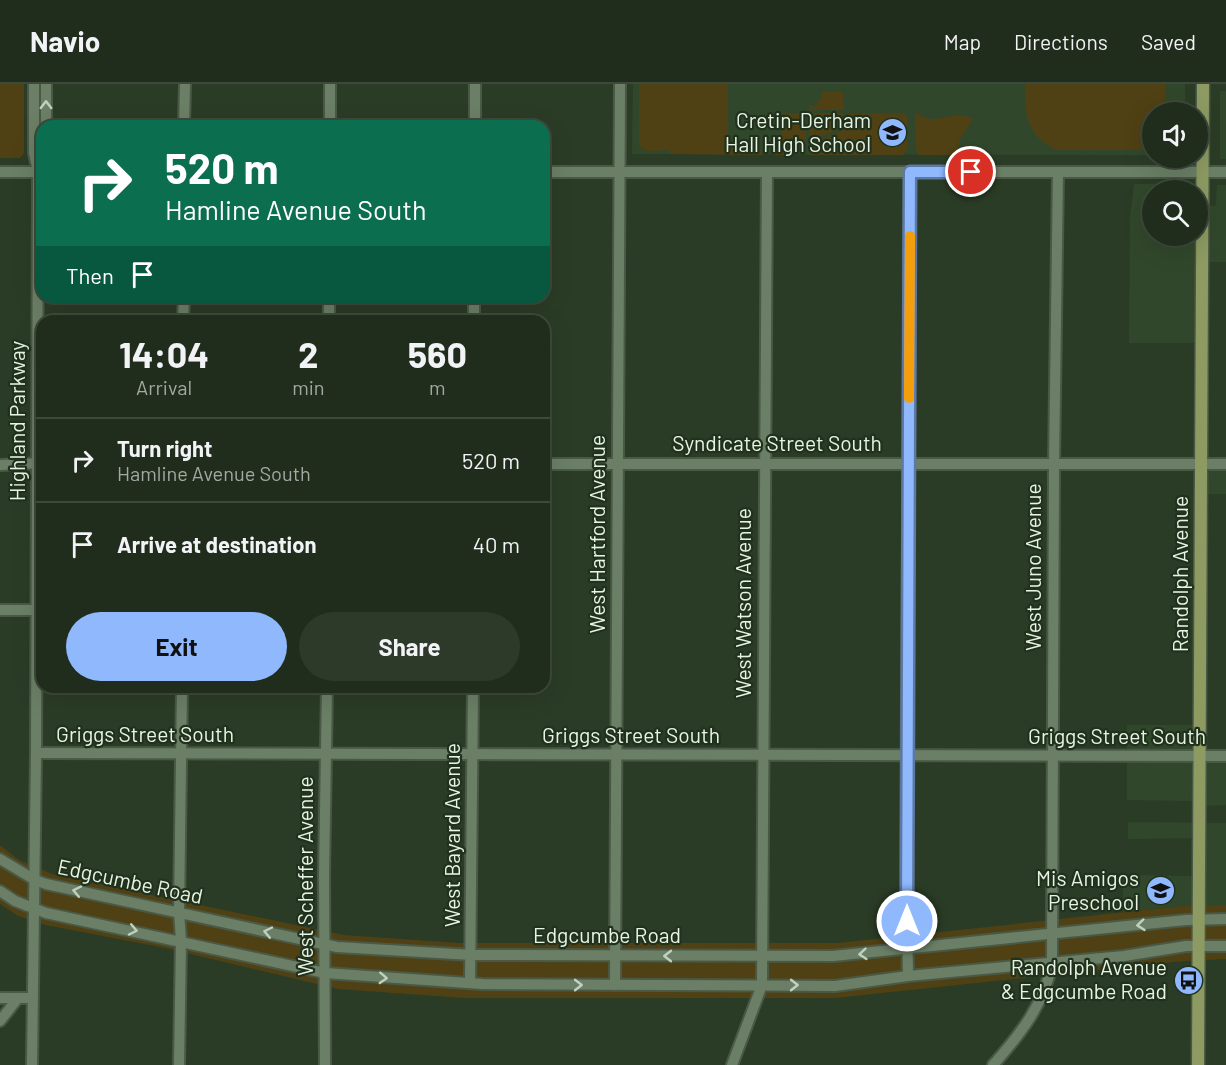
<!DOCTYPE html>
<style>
:root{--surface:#202d1c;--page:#2d3929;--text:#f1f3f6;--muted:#a2a8a3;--line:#3d493b;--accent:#8fb8fd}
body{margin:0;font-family:Barlow,sans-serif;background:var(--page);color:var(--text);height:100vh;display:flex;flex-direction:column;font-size:22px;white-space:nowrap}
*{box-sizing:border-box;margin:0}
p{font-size:20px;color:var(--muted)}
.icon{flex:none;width:33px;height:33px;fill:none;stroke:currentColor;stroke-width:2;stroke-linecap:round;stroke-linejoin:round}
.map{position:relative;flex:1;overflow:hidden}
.drawer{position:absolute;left:36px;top:231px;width:514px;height:378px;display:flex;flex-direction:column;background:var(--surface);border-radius:18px;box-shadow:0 6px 24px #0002,0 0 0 2px var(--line)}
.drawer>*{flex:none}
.banner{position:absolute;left:36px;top:36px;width:514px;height:183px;border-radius:18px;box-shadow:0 6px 24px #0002,0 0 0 2px var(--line);background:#0b6e4f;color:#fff;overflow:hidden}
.fabs{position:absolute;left:1142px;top:18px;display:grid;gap:12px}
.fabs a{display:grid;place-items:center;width:66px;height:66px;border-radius:50%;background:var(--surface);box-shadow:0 6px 24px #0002,0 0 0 2px var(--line);font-size:30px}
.pin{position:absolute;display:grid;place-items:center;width:51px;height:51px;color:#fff;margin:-26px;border:3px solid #fff;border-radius:50%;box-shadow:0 2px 6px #0007}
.me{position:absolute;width:66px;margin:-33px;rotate:0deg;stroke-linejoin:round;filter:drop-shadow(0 0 4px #0008)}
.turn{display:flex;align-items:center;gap:21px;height:126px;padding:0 30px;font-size:27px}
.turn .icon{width:78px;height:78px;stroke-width:2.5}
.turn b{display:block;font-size:42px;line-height:51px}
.then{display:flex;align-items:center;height:57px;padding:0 30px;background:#0003;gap:12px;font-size:22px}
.eta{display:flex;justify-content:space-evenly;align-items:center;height:102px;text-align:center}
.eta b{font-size:36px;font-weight:700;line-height:42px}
.primary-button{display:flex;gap:12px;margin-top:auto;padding:12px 30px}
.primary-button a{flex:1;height:69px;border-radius:36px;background:var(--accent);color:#111;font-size:24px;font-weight:700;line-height:69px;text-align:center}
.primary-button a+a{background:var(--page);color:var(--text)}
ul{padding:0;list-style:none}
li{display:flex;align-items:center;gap:18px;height:84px;padding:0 30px;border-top:2px solid var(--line)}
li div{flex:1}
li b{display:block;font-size:22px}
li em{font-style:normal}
header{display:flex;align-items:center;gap:36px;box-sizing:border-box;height:84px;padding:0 30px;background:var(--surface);border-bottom:2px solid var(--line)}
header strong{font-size:28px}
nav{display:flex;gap:33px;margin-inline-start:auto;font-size:21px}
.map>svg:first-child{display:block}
</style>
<header>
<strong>Navio</strong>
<nav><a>Map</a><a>Directions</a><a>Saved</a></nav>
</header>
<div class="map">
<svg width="1226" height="981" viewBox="0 0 1226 981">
<rect width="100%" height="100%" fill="#2b3c26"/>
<!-- built -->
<g fill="#31472b">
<path d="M633,0H1185V28H1152V71L632,70Z"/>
<rect x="1220" y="7" width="6" height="68"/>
<path d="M1134,100H1188V106H1152V152H1197V122H1216L1217,101H1226V178H1200L1201,259H1129L1130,134Z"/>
<path d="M1199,379H1226V410H1200Z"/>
<path d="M1127,641H1200L1199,672H1226V721L1196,722V717L1127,716Z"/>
<path d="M1128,738L1226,739V821L1182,822L1123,828V791L1196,792V754L1128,755Z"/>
</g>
<!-- green -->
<g fill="#504114">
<path d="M0,0H24V69L20,74H0Z"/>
<path d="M639,0H728V59L737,60L738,62H756L761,65L762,71L670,70V66L645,67L639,61Z"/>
<path d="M1025,0H1165V28H1152V66H1057C1027,52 1024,31 1025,0Z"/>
<path d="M821,8H843L844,26H809V21L815,23L818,21V16L821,15Z"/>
<path d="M782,29H806V60L790,71H774V55L782,53Z"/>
<path d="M809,29H843L844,41L840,45L809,57Z"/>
<path d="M905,29L907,33V65L903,71H809C809,47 848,61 848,30Z"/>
<path d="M917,29C920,30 922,33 925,34C941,39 954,25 973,35L960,55L957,71H919L916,65L915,31Z"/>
<path d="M0,761L19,776L55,791L344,851L458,859H838L1182,822L1226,821V875L1183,877L835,914H465L338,905L165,864L46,841L18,832L0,820Z"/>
</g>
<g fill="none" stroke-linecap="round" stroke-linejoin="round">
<defs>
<g id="minor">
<path d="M330,0V42"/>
<path d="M46,42V0"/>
<path d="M184,42L185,0"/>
<path d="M475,42V0"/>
<path d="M0,88H42"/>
<path d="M544,88H1226"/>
<path d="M183,237L184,213"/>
<path d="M329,237V213"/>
<path d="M474,237V213"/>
<path d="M544,380H1226"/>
<path d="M0,381L42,379"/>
<path d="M0,526H36"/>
<path d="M36,669L1226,672"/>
<path d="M0,775L35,796L46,800L337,863L472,871L833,872L1186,836L1226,835"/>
<path d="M0,807L15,817L46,829L325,889L482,900L835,902L908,892L1124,872L1186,862H1226"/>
<path d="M908,892L906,780L910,88"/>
<path d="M470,899L473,603"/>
<path d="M615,901L620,0"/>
<path d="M0,914H32"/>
<path d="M0,937L18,914"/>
<path d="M32,981L36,669L38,99V88L34,69V0"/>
<path d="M179,981L181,856L179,828L182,603"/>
<path d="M325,981L324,791L327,603"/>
<path d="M732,981L762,901L767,88"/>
<path d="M993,981C1019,952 1046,918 1052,878L1054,380L1058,88"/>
</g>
<path id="major" d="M1198,981L1203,0"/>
</defs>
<!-- minor casing -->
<use href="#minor" stroke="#4a5946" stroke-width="14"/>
<!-- major casing -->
<use href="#major" stroke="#4a5946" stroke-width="15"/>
<!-- minor -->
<use href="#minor" stroke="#6b7f66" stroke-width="10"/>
<!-- major -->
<use href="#major" stroke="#8d9a62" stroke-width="12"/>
</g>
<!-- one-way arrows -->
<defs><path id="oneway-chevron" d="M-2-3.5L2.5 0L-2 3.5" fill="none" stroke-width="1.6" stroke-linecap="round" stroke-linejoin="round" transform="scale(1.5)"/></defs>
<g stroke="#c2d0bf">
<use href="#oneway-chevron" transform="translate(46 21) rotate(-90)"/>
<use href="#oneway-chevron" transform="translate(77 807) rotate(-168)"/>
<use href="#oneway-chevron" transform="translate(1141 841) rotate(174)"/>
<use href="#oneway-chevron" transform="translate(133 846) rotate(12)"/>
<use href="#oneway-chevron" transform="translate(268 848) rotate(-168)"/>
<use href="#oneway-chevron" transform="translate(863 870) rotate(175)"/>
<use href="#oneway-chevron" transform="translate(668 872) rotate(-180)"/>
<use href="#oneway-chevron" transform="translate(383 894) rotate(3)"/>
<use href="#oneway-chevron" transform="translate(578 901)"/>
<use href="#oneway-chevron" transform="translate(794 901)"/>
</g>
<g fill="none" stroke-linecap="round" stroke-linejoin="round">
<defs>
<path id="route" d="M907,837L910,88H971"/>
</defs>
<!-- route casing -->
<use href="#route" stroke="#5d78a4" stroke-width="15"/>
<!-- route -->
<use href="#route" stroke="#8fb8fd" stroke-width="10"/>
<!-- slow -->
<path stroke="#f59e0b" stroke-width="10" d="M909,314L910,152"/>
</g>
<!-- icons -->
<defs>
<symbol id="school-disc" viewBox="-11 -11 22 22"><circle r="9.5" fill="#8fb8fd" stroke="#21321c"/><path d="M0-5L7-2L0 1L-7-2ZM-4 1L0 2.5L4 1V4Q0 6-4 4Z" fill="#111"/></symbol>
<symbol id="bus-disc" viewBox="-11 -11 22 22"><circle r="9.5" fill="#8fb8fd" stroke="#21321c"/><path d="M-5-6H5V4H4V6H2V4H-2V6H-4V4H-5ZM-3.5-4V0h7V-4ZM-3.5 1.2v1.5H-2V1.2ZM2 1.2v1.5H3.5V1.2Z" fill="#111"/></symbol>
</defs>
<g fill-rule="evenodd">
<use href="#school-disc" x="876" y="32" width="33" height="33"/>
<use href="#school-disc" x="1144" y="790" width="33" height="33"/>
<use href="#bus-disc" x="1172" y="880" width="33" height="33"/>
</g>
<g text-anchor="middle" stroke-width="4.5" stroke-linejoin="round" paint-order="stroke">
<!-- poi labels -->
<g font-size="21" fill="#e8f3e5" stroke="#21321c" text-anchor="end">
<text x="871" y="44">Cretin-Derham<tspan x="871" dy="24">Hall High School</tspan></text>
<text x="1139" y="802">Mis Amigos<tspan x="1139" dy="24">Preschool</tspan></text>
<text x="1167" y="891">Randolph Avenue<tspan x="1167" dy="24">&amp; Edgcumbe Road</tspan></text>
</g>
<!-- street labels -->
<g font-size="21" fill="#e8f3e5" stroke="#21321c">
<text transform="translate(18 337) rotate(-90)" y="7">Highland Parkway</text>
<text x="777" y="367">Syndicate Street South</text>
<text transform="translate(598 450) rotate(-90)" y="7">West Hartford Avenue</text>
<text transform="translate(1034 483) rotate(-90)" y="7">West Juno Avenue</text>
<text transform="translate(1181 490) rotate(-90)" y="7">Randolph Avenue</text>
<text transform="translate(744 519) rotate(-90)" y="7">West Watson Avenue</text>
<text x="145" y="658">Griggs Street South</text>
<text x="631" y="659">Griggs Street South</text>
<text x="1117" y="660">Griggs Street South</text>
<text transform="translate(453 751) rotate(-90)" y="7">West Bayard Avenue</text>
<text transform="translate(306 792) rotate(-90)" y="7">West Scheffer Avenue</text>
<text transform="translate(130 798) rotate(12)" y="7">Edgcumbe Road</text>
<text x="607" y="859">Edgcumbe Road</text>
</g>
</g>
</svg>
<div class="fabs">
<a><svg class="icon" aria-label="sound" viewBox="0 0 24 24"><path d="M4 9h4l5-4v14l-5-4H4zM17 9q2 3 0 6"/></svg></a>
<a><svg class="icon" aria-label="search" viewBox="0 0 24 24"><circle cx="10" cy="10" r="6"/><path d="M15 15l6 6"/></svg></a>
</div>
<div class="pin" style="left:971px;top:88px;background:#d93025"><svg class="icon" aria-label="arrive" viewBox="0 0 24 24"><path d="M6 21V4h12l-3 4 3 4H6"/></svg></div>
<svg class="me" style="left:907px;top:837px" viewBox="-20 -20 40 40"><circle r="17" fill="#8fb8fd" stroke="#fff" stroke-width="3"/><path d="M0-11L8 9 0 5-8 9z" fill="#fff"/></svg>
<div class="banner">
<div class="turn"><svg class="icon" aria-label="right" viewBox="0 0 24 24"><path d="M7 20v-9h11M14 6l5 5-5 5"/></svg><div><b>520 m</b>Hamline Avenue South</div></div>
<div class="then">Then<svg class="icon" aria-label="arrive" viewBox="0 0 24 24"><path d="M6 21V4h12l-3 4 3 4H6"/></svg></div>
</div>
<section class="drawer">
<div class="eta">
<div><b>14:04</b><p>Arrival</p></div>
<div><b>2</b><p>min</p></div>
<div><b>560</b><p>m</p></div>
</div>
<ul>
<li><svg class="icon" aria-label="right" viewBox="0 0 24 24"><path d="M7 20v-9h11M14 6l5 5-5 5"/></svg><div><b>Turn right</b><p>Hamline Avenue South</p></div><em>520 m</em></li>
<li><svg class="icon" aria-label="arrive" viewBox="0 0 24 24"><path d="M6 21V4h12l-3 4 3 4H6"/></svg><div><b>Arrive at destination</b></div><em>40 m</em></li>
</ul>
<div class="primary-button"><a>Exit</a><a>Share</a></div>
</section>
</div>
